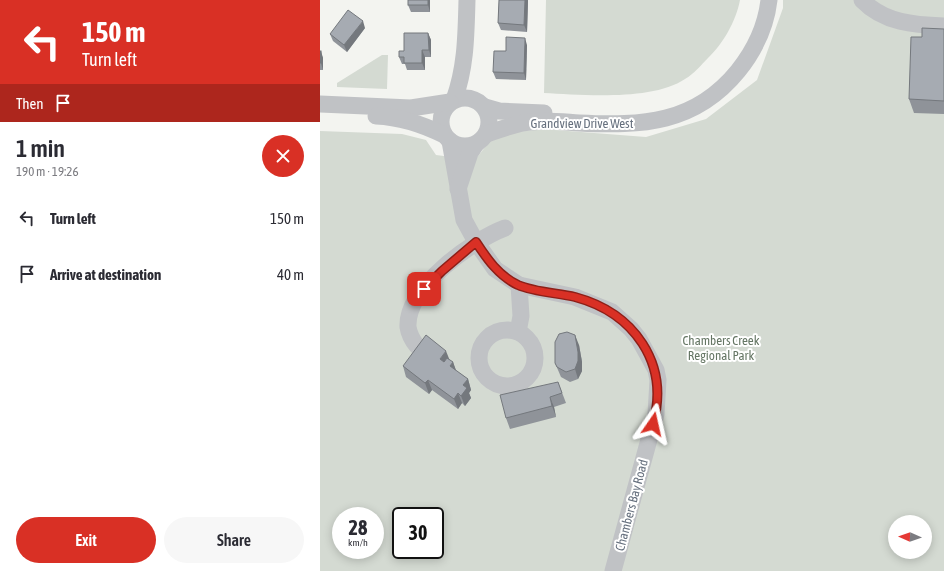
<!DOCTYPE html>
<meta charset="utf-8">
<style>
:root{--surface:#fff;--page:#f7f7f7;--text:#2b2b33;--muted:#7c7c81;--accent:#d93025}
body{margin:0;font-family:"Asap Condensed",sans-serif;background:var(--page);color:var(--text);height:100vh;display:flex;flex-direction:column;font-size:15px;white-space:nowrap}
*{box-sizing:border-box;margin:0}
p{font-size:13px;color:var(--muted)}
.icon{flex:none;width:22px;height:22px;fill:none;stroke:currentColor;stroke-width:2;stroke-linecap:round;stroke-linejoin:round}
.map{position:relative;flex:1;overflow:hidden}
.drawer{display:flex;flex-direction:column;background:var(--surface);width:320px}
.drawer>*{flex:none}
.guide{background:#d93025;color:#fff;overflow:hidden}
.needle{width:26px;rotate:272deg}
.controls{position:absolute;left:568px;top:515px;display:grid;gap:8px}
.controls a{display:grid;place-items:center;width:44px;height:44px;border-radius:50%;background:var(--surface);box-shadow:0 2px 10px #0003;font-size:20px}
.speed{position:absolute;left:12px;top:507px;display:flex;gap:8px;font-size:20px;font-weight:700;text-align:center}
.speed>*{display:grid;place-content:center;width:52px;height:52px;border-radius:50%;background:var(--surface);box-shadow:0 2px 10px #0003;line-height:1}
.speed small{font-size:10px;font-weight:400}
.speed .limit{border:2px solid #111;border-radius:6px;background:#fff;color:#111}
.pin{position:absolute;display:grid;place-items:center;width:34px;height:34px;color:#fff;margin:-17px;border-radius:8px;box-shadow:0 2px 6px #0006}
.me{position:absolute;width:44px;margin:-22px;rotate:11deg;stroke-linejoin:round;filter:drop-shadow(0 0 3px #0008)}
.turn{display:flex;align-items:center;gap:14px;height:84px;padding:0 16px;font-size:18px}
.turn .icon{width:52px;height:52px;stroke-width:2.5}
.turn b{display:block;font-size:28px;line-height:34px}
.then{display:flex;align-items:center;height:38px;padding:0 16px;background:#0003;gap:8px;font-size:15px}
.round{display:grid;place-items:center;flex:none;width:42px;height:42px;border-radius:21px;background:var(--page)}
.overview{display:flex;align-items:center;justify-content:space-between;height:68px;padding:0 16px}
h1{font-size:24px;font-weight:600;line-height:30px}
.cta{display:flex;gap:8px;margin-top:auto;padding:8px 16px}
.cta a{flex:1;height:46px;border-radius:24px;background:var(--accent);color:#fff;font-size:16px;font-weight:600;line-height:46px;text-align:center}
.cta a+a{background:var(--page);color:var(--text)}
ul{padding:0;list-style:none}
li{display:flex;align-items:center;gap:12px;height:56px;padding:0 16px}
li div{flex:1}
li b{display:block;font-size:15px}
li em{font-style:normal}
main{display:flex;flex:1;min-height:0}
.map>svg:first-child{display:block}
</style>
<main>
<section class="drawer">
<div class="guide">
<div class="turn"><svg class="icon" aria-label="left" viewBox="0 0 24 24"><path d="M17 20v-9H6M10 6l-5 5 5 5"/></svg><div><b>150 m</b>Turn left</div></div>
<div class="then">Then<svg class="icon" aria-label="arrive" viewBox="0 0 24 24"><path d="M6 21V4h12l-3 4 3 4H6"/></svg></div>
</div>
<div class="overview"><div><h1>1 min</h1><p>190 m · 19:26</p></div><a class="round" style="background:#d93025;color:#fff"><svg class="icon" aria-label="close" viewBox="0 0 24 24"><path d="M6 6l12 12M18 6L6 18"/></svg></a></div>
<ul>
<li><svg class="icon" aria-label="left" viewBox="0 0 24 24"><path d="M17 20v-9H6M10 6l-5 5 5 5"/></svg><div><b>Turn left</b></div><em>150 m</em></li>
<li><svg class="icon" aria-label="arrive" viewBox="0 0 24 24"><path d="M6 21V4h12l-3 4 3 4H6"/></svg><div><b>Arrive at destination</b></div><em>40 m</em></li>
</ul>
<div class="cta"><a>Exit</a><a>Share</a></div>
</section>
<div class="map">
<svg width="624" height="571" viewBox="0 0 624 571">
<rect width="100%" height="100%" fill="#f3f4f0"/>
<!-- green -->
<g fill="#d4dad2" fill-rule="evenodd">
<path d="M226,0H420C416,21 403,44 388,58C381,65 374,74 365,79C333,101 262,95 224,93Z"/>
<path d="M463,0H624V571H0V131L82,134L106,140L116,155L155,160L169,142L190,133L222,129L326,137L386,119L437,80L463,8ZM21,516H55V550H21ZM81,516H115V550H81ZM575,522H605V552H575Z"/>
<path d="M62,55H68L67,89L17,87V83Z"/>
</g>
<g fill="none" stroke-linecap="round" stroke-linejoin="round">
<!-- minor -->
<g stroke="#c0c2c5" stroke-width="17">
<path d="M542,0C564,23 595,25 624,26"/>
<circle cx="145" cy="122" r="24"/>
<path d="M134,100C146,67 146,35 147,0"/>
<path d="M0,104L91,108L130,102"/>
<path d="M165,107L179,111L224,113"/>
<path d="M56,116C79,117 104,125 124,135"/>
<path d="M167,134C181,129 196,123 211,122C226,120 243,122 259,123C322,126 375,124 418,71C434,51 446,26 449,0"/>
<path d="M130,141L144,220L156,242L175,269L199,285L255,297L292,312L311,329L319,339L336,370L338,380L336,414L293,571"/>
<path d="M138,189L150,153L156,144"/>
<circle cx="187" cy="358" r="28"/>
<path d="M198,332L201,316L199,285"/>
<path d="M97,346C93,341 89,334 88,327C86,287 153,240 185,228"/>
</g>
</g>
<!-- wall -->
<g fill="#8f9399">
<path d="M110,0V12H91L88,5Z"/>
<path d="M179,0H208L207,32L181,30L178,23Z"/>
<path d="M45,28L27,52L13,41L10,34Z"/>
<path d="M624,29V114L594,113L589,99L602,37Z"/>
<path d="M108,33L111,40V57H105V70H87L85,64H82L79,57L84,51Z"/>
<path d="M207,45L206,80L176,79L173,72L186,51Z"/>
<path d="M0,51L3,58V70H0Z"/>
<path d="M259,345L262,362V371L258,379L250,382L241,377L235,363Z"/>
<path d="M129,360L133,362L136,371L148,379L151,390L149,393L151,398L145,406L142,403L138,409L112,390L109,394L86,377L83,366Z"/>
<path d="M238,382L246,403L234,407L236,417L190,429L186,418Z"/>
</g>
<!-- shaded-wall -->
<g fill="#74787d">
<path d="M108,0H110V12L108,5Z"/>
<path d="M205,0H208L207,32L204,25Z"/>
<path d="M43,21L45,28L27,52L24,45Z"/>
<path d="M108,33L111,40V57L109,50Z"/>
<path d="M205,38L207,45L206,80L204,73Z"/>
<path d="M102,50L105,57V70L102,63Z"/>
<path d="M1,51L3,58V70L1,63Z"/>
<path d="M255,335L259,345L262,362V371L258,379L255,369Z"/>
<path d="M126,351L130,361L124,369L120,359Z"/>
<path d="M133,362L137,373L130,366Z"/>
<path d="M148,379L151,390L149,393L151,398L145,406L141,396L143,385Z"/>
<path d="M108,380L112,390L109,394L105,383Z"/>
<path d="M138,393L142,403L138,409L134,399Z"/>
<path d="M230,397L234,407L236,417L232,406Z"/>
</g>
<!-- building -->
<g fill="#a6abb2" stroke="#74787d">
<rect x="88" y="0" width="20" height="5"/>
<path d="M179,0H205L204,25L178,23Z"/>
<path d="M28,10L43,21L24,45L10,34Z"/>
<path d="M602,28L624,29V101L589,99L591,37H602Z"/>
<path d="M84,33H108L109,50H102V63H84V57H79V51H84Z"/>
<path d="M186,37L205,38L204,73L173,72L174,51H186Z"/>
<rect x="0" y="51" width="1" height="12"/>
<path d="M247,332L255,335L258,352V361L255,369L246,372L237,367L235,363V342L239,334Z"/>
<path d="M106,335L126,351L120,359L124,362L127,358L133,362L130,366L148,379L143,385L147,388L141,396L138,393L134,399L108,380L105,383L83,366Z"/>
<path d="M238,382L242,393L230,397L232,406L186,418L180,395Z"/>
</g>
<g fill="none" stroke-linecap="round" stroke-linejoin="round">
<defs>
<path id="route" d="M104,289L122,271L156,242C167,259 179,276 198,285C214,292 238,293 255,297C314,313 350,363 333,424"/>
</defs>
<!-- route casing -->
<use href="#route" stroke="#8d1f18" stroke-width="10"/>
<!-- route -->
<use href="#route" stroke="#d93025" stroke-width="7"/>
</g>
<g text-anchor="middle" stroke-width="4" stroke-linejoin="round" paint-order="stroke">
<!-- street labels -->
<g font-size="13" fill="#66707e" stroke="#fff">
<text x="262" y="128">Grandview Drive West</text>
<text transform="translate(311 505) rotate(-75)" y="5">Chambers Bay Road</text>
</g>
<!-- park labels -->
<g font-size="13" fill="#657664" stroke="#fff">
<text x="401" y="345">Chambers Creek<tspan x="401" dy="15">Regional Park</tspan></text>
</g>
</g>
</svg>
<div class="controls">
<a><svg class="needle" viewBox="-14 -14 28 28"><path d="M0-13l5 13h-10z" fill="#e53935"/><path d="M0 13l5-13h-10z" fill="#7c7c81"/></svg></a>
</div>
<div class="speed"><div>28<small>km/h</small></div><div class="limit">30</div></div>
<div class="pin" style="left:104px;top:289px;background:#d93025"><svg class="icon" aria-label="arrive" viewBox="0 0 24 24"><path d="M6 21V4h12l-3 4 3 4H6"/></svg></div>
<svg class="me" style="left:333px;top:424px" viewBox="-20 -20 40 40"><path d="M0-17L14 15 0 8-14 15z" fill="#d93025" stroke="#fff" stroke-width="4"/></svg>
</div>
</main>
